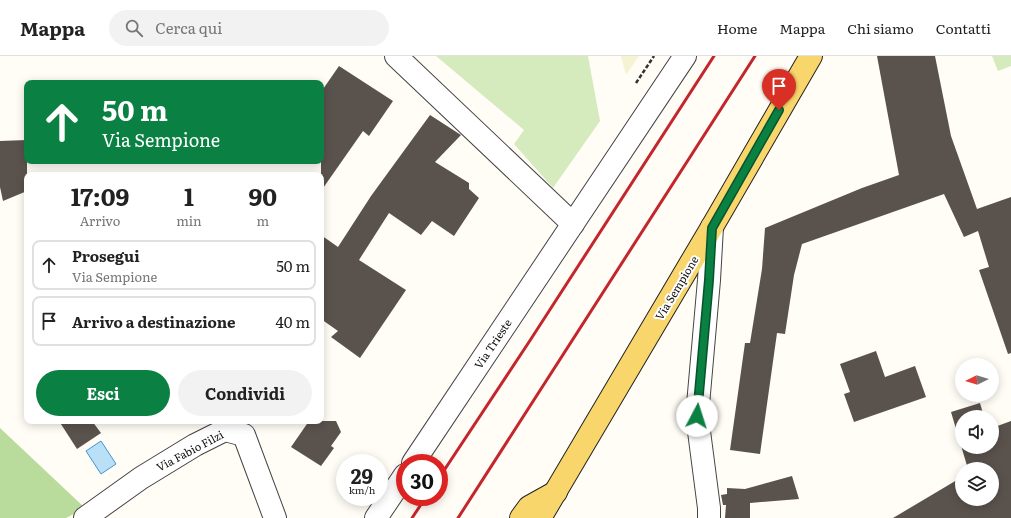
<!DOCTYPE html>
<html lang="it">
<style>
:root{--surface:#fff;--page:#f2f2f2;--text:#222;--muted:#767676;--line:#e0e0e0;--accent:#0b8043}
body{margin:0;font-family:Literata,serif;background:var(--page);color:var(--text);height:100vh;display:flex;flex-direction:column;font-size:15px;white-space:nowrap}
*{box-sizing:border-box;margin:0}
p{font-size:13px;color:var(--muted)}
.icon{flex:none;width:22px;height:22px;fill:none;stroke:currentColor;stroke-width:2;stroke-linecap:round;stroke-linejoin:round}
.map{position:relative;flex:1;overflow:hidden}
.sheet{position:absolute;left:24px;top:116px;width:300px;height:252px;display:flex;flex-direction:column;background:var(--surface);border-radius:8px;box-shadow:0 2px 10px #0003}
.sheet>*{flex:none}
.guide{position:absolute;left:24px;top:24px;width:300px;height:84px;border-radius:8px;box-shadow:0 2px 10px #0003;background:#0b8043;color:#fff;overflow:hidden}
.needle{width:26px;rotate:265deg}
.buttons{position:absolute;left:955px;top:302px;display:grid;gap:8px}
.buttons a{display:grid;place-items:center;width:44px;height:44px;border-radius:50%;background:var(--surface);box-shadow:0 2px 10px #0003;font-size:20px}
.speed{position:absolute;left:336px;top:398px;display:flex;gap:8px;font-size:20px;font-weight:700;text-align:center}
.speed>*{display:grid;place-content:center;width:52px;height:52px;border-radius:50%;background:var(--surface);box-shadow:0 2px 10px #0003;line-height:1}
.speed small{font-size:10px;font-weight:400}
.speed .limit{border:6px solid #d22;background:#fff;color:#111}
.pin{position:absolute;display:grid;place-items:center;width:34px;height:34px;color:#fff;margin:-41px -17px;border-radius:50% 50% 50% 0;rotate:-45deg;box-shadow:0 0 4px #0007}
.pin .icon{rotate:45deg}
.me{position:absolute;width:44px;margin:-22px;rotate:5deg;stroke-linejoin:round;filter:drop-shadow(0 0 3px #0008)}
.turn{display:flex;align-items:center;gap:14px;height:84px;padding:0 12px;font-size:18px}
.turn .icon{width:52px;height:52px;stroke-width:2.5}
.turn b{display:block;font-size:28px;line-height:34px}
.eta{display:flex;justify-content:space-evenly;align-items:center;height:68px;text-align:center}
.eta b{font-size:24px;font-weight:700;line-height:28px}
.button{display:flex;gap:8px;margin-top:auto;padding:8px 12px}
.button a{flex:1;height:46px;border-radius:24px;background:var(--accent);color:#fff;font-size:16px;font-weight:700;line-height:46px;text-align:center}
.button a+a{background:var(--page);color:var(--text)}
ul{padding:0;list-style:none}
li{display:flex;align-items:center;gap:12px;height:50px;margin:0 8px 6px;padding:0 4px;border:2px solid var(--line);border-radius:8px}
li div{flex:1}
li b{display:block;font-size:15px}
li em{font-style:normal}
header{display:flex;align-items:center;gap:24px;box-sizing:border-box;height:56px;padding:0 20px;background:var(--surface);border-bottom:1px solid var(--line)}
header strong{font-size:19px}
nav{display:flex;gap:22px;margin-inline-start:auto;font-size:14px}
.search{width:280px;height:36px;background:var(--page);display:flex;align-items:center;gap:10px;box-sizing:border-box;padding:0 14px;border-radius:22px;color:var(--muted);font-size:15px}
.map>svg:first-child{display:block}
</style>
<header>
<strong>Mappa</strong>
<div class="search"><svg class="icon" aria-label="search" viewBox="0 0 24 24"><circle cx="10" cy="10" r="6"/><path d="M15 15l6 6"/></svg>Cerca qui</div>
<nav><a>Home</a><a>Mappa</a><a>Chi siamo</a><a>Contatti</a></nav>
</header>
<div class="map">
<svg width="1011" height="462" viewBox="0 0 1011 462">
<rect width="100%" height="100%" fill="#fffdf5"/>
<!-- farmland -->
<path fill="#f6f3d4" d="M621,0H639L626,19Z"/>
<!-- green -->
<g fill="#d5ebbd">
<path d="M436,0H588L600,65L553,132L514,88L524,74Z"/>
<path d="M992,0H1011V10L998,15Z"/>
</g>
<!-- forest -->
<path fill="#b9dc9c" d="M0,372L85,452L66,462H0Z"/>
<!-- water -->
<path fill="#b9e0f7" stroke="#3f96cf" d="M101,385L116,408L101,418L86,395Z"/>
<!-- building -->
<g fill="#5a524d">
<path d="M877,0H935L951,80L977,153L1011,141V297L1008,298L979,214L989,211L978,175L964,181L944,138L802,188L794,219L785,278L777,277L760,398L730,394L745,287H750L762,213L765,172L862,132L899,119Z"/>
<path d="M339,10L393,45L369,80L363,75L321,135V36Z"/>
<path d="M430,59L461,79L435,106L469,127V133L479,142L454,180L432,165L421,179L389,157L359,204L406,234L360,302L331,281L338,275L321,263V179L338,191L371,140Z"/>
<path d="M27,84V135L3,145L0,131V85Z"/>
<path d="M876,295L885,321L915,310L926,341L854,366L844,338L850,336L840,308Z"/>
<path d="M980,347L984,361H962V391H992V372L1011,365V462H893L962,421V443H992V413H968L951,356Z"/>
<path d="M59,365H92L101,377L77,393Z"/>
<path d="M309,365H336L341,376L331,390L334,392L321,410L291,391Z"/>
<path d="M792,420L799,443L750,447V462H725L726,449H723L721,439L727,438V432L745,433Z"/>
</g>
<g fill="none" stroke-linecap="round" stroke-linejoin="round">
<defs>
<g id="minor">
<path d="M396,0L573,168"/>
<path d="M413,407L685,0"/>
<path d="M85,462L141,422L195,389L225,374L244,379L275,462"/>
<path d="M376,462L405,419"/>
<path d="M709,462V452L697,360L709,224L712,171"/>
</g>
<g id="major">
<path d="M521,462L529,451L556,436"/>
<path d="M540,462L712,171L811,0"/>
</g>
</defs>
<!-- minor casing -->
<use href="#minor" stroke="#444" stroke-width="24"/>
<!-- major casing -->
<use href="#major" stroke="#222" stroke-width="24"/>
<!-- path -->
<path stroke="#333" stroke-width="2.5" stroke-dasharray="4 2" stroke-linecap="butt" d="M636,27L654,0"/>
<!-- minor -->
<use href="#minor" stroke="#fff" stroke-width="22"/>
<!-- major -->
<use href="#major" stroke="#f9d66b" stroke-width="22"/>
<!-- rail -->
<g stroke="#c4262e" stroke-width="3">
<path d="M439,422L529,286L714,0"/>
<path d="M412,462L426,441"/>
<path d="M458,462L755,0"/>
</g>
</g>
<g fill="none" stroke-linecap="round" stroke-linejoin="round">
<defs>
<path id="route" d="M697,360L709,224L712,172L779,54"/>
</defs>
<!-- route casing -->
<use href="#route" stroke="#07532c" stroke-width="10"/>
<!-- route -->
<use href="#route" stroke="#0b8043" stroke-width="7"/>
</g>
<g text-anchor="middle" stroke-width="4" stroke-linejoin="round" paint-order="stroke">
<!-- street labels -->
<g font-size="11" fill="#111" stroke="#fff">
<text transform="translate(677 232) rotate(-59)" y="4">Via Sempione</text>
<text transform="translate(493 288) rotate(-56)" y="4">Via Trieste</text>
<text transform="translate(190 395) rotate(-28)" y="4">Via Fabio Filzi</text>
</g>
</g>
</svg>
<div class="buttons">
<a><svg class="needle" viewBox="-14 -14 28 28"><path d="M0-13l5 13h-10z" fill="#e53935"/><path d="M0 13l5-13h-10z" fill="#767676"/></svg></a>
<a><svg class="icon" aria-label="sound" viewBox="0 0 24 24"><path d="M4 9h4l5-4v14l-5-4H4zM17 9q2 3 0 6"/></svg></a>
<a><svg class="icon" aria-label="layers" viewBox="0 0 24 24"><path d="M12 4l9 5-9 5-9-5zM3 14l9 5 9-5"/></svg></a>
</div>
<div class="speed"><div>29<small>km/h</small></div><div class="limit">30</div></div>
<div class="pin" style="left:779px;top:54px;background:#d93025"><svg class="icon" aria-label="arrive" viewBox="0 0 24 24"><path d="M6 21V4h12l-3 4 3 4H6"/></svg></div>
<svg class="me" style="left:697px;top:360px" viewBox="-20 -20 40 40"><circle r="19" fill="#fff"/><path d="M0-13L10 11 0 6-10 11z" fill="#0b8043"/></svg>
<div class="guide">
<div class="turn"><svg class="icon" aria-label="ahead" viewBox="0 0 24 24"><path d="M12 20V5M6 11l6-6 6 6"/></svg><div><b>50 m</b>Via Sempione</div></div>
</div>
<section class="sheet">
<div class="eta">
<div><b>17:09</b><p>Arrivo</p></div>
<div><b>1</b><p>min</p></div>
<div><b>90</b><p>m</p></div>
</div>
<ul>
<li><svg class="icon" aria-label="ahead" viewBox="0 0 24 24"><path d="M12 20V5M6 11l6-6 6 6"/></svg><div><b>Prosegui</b><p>Via Sempione</p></div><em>50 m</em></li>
<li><svg class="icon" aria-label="arrive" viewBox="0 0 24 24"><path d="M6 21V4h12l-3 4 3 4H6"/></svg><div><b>Arrivo a destinazione</b></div><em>40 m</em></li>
</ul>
<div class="button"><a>Esci</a><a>Condividi</a></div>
</section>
</div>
